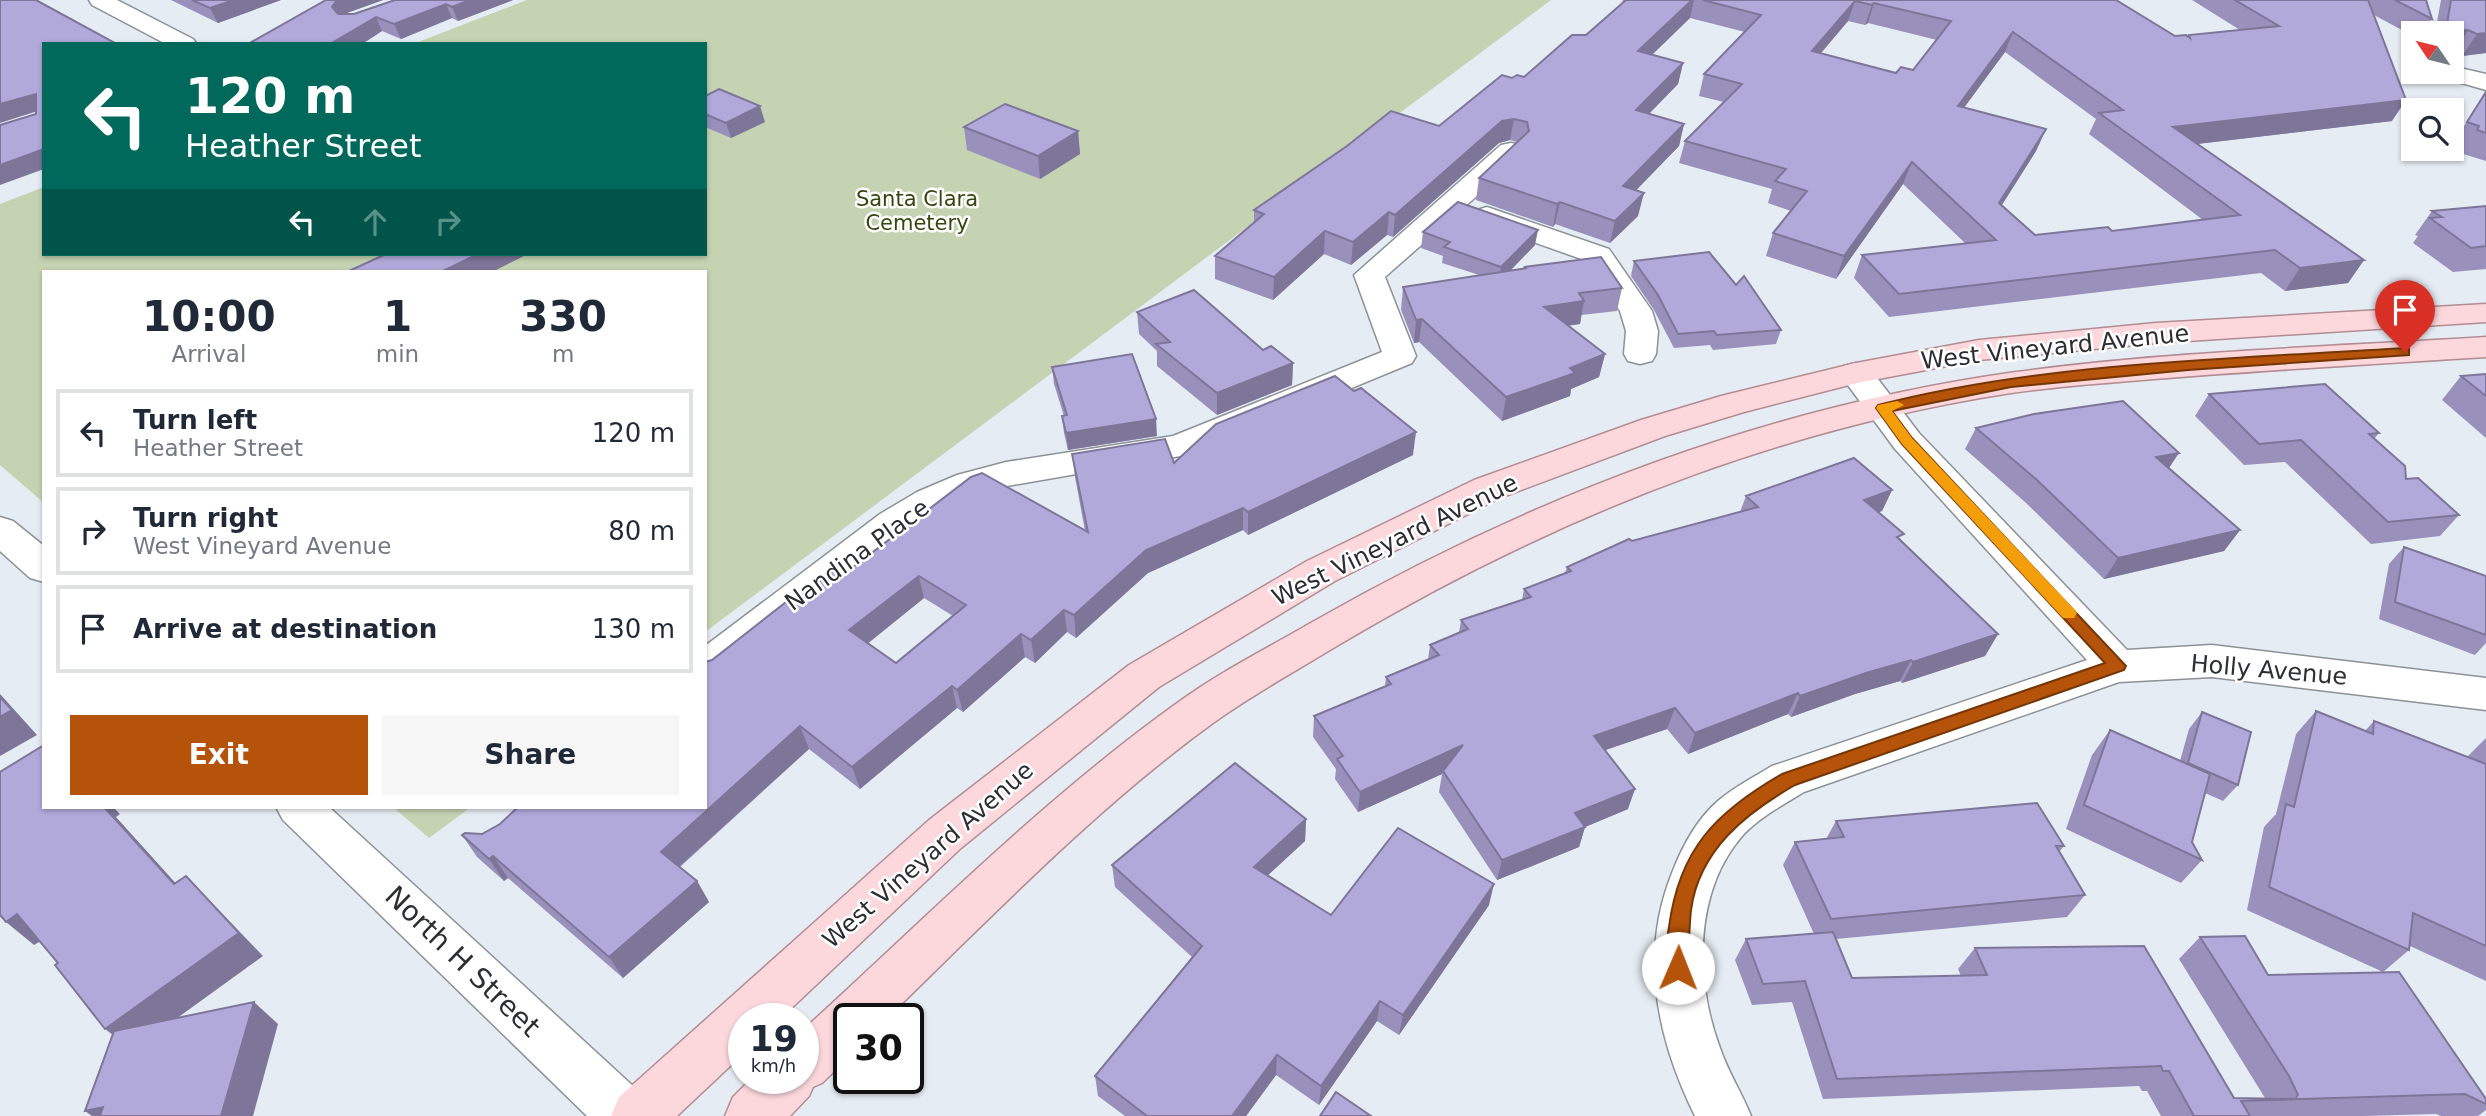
<!DOCTYPE html>
<style>
:root{--surface:#fff;--page:#f6f6f7;--text:#1f2937;--muted:#747a83;--line:#e0e1e3;--accent:#b45309}
body{margin:0;font-family:"DejaVu Sans",sans-serif;background:var(--page);color:var(--text);height:100vh;display:flex;flex-direction:column;font-size:26px;white-space:nowrap}
*{box-sizing:border-box;margin:0}
p{font-size:23px;color:var(--muted)}
.icon{flex:none;width:38px;height:38px;fill:none;stroke:currentColor;stroke-width:2;stroke-linecap:round;stroke-linejoin:round}
.map{position:relative;flex:1;overflow:hidden}
.sheet{position:absolute;left:42px;top:270px;width:665px;height:539px;display:flex;flex-direction:column;background:var(--surface);border-radius:0px;box-shadow:0 2px 5px #0004}
.sheet>*{flex:none}
.guide{position:absolute;left:42px;top:42px;width:665px;height:214px;border-radius:0px;box-shadow:0 2px 5px #0004;background:#00695c;color:#fff;overflow:hidden}
.needle{width:46px;rotate:305deg}
.buttons{position:absolute;left:2401px;top:21px;display:grid;gap:14px}
.buttons a{display:grid;place-items:center;width:63px;height:63px;border-radius:0px;background:var(--surface);box-shadow:0 2px 5px #0004;font-size:35px}
.speed{position:absolute;left:728px;top:1003px;display:flex;gap:14px;font-size:35px;font-weight:700;text-align:center}
.speed>*{display:grid;place-content:center;width:91px;height:91px;border-radius:50%;background:var(--surface);box-shadow:0 2px 5px #0004;line-height:1}
.speed small{font-size:18px;font-weight:400}
.speed .limit{border:4px solid #111;border-radius:10px;background:#fff;color:#111}
.pin{position:absolute;display:grid;place-items:center;width:60px;height:60px;color:#fff;margin:-72px -30px;border-radius:50% 50% 50% 0;rotate:-45deg;box-shadow:0 0 7px #0007}
.pin .icon{rotate:45deg}
.me{position:absolute;width:77px;margin:-38px;rotate:1deg;stroke-linejoin:round;filter:drop-shadow(0 0 5px #0008)}
.turn{display:flex;align-items:center;gap:24px;height:147px;padding:0 28px;font-size:32px}
.turn .icon{width:91px;height:91px;stroke-width:2.5}
.turn b{display:block;font-size:49px;line-height:60px}
.lanes{display:flex;align-items:center;height:66px;padding:0 28px;background:#0003;justify-content:center;gap:35px;direction:ltr}
.lanes .off{opacity:.35}
.eta{display:flex;justify-content:space-evenly;align-items:center;height:119px;text-align:center}
.eta b{font-size:42px;font-weight:700;line-height:49px}
.primary-button{display:flex;gap:14px;margin-top:auto;padding:14px 28px}
.primary-button a{flex:1;height:80px;border-radius:0px;background:var(--accent);color:#fff;font-size:28px;font-weight:700;line-height:80px;text-align:center}
.primary-button a+a{background:var(--page);color:var(--text)}
ul{padding:0;list-style:none}
li{display:flex;align-items:center;gap:21px;height:88px;margin:0 14px 10px;padding:0 14px;border:4px solid var(--line);border-radius:0px}
li div{flex:1}
li b{display:block;font-size:26px}
li em{font-style:normal}
.map>svg:first-child{display:block}
</style>
<div class="map">
<svg width="2486" height="1116" viewBox="0 0 2486 1116">
<rect width="100%" height="100%" fill="#e6ecf3"/>
<!-- green -->
<g fill="#c6d3b2">
<path d="M527,0H1551L705,632V271H44V503L0,465V204L44,187V254H705V44H413Z"/>
<path d="M393,807H471L429,838Z"/>
</g>
<g fill="none" stroke-linecap="round" stroke-linejoin="round">
<defs>
<g id="minor">
<path d="M89,0H117L193,39L197,44H166L92,5Z"/>
<path d="M2460,68L2486,74V90L2451,80L2448,75L2452,70Z"/>
<path d="M1511,143L1521,145L1524,151L1521,157L1385,277L1416,356L1412,363L1192,454L1007,486C938,505 888,547 833,590C796,620 758,650 720,680L705,685V646L880,514L917,492L957,475L1006,462L1173,436L1382,352L1354,275L1501,145Z"/>
<path d="M1487,207L1609,249L1652,311L1658,331L1656,354L1652,361L1640,364L1628,361L1624,354L1626,331L1620,311L1587,261L1477,222L1473,216L1477,210Z"/>
<path d="M1856,363L1868,366L1919,433L2127,650L2212,645L2486,678V710L2212,677L2119,682L1804,792C1783,805 1760,817 1743,835C1693,892 1695,981 1720,1048C1728,1072 1742,1093 1751,1116H1695C1657,1039 1639,955 1672,873C1682,847 1697,819 1718,801C1734,787 1754,777 1772,766L2087,660L1895,449L1839,373L1844,366Z"/>
<path d="M0,517L13,521L44,546V582L30,578L0,551Z"/>
<path d="M276,807H329L645,1097L653,1116H587L283,820Z"/>
</g>
<g id="major">
<path d="M2486,304V322L2156,343L1979,360L1857,383L1744,412L1665,436L1500,498L1335,581L1159,687L961,848L781,1018H744V1053L677,1116H611L619,1097L929,820L1129,665L1307,561L1474,480L1641,420L1721,396L1856,363L1979,340L2156,323Z"/>
<path d="M2486,337V357C2375,364 2265,370 2154,379C2107,383 2059,386 2011,393C1770,430 1544,522 1335,647C1294,672 1252,695 1213,723C1096,808 991,917 887,1018H849V1057L822,1083L813,1087L809,1096L790,1116H725L733,1097L752,1078H803V1030C925,919 1044,798 1180,701C1220,672 1266,649 1309,624C1527,499 1765,407 2016,372C2171,351 2330,347 2486,337Z"/>
</g>
</defs>
<!-- minor casing -->
<use href="#minor" stroke="#8b9197" stroke-width="3"/>
<!-- major casing -->
<use href="#major" stroke="#b28c92" stroke-width="3"/>
<!-- minor -->
<use href="#minor" fill="#fff" fill-rule="evenodd"/>
<!-- major -->
<use href="#major" fill="#fcd8dd" fill-rule="evenodd"/>
</g>
<!-- wall -->
<g fill="#9991bc" fill-rule="evenodd">
<path d="M171,0H281L218,23Z"/>
<path d="M326,0H383L344,14H354L395,0H513L458,21L452,18L401,39L382,31L362,44H248Z"/>
<path d="M1623,0H2116L2175,36L2188,37L2189,35L2240,30L2192,0H2426L2432,19L2423,33H2413V36L2374,15L2392,121L2198,144L2364,260L2348,283L2285,291L2261,273L1889,317L1854,278L1862,255L1965,243L1903,184L1836,279L1766,256L1773,233L1791,211L1768,203L1772,189L1679,163L1685,141L1724,102L1699,96L1704,74L1745,32L1690,18L1652,55L1683,63L1678,84L1649,114L1684,124L1679,146L1635,191L1638,216L1610,243L1555,224L1553,227L1476,200L1479,178L1517,142L1510,140L1499,143L1393,237L1387,235L1351,265L1324,254L1273,300L1215,279V256L1254,223V210L1439,126L1512,78L1524,77L1586,35L1622,3ZM1848,21L1865,25L1868,23L1937,40L1913,70L1896,73L1821,53ZM2005,52L2096,119L2089,134L2203,220L2112,231L2035,235L2002,205L2036,151L2046,129L1964,107Z"/>
<path d="M2441,0H2486V53L2462,56L2454,52H2452V33H2435Z"/>
<path d="M2486,90V161L2460,153L2463,149L2452,146Z"/>
<path d="M705,96L765,122L731,138L705,127Z"/>
<path d="M964,127L1078,131L1080,154L1040,179L967,150Z"/>
<path d="M2486,206V269L2453,272L2413,243L2418,236L2415,235L2432,211Z"/>
<path d="M1423,232L1535,245L1511,270L1523,268L1524,267L1622,288L1617,311L1581,315L1580,324L1568,325L1605,354L1599,377L1571,389L1570,396L1502,421L1419,342L1414,343L1401,310L1403,287L1479,275L1442,263L1443,256L1421,248Z"/>
<path d="M1634,261L1736,285L1781,330L1776,344L1713,350L1710,345L1674,348L1654,310L1631,276Z"/>
<path d="M1137,312L1263,350L1293,363L1292,385L1217,415L1157,366V351L1139,334Z"/>
<path d="M1052,367L1157,436L1068,450L1064,433L1062,416H1064L1054,384Z"/>
<path d="M2486,374V438L2442,400L2461,376Z"/>
<path d="M2209,394L2379,433L2374,439L2406,479L2459,515L2440,536L2371,544L2285,462L2244,465L2195,416Z"/>
<path d="M1976,428L2169,468L2240,530L2224,551L2104,579L2025,502L1965,449Z"/>
<path d="M1072,454L1174,463L1413,455L1248,535L1243,530L1148,573L1076,638L1067,632L1035,663L1025,657L963,712L957,708L860,789L809,749L680,867L697,881L709,902L623,978L508,878L504,881L477,857L462,835L482,834L500,824L712,660L789,604L844,574L1085,531L1075,477ZM924,598L953,616L896,663L868,643Z"/>
<path d="M1892,490L1882,511L1879,512L1901,540L1998,634L1985,656L1902,683L1900,681L1855,694L1791,717L1788,714L1688,754L1667,729L1605,750L1628,809L1585,827L1579,847L1497,880L1439,792L1442,774L1358,812L1335,779L1336,769L1313,737L1314,716L1385,686L1386,677L1428,660L1430,645L1459,633L1461,620L1522,600L1524,589L1565,573L1567,567L1632,541L1740,512L1746,496Z"/>
<path d="M2404,547L2486,576V643L2475,655L2379,619L2389,564Z"/>
<path d="M2316,711L2365,731L2374,721L2467,757L2486,738V981L2410,946L2409,950L2383,972L2486,1099V1110L2478,1116H2441L2436,1114L2363,1116H2161L2147,1091H2142L2139,1086L1823,1099L1792,1002L1752,1005L1735,960L1746,939L1814,934L1783,865L1795,842L1826,839L1836,821L2064,846L2059,852L2085,895L2067,917L1836,939L1852,978L1961,976L1958,969L1975,948L2234,1098H2265L2179,959L2200,937L2268,975L2383,972L2247,910L2264,827L2276,814L2296,734Z"/>
<path d="M2202,712L2238,785L2223,801L2205,793L2192,842L2202,860L2181,883L2066,829L2092,755L2110,730L2180,761L2189,729Z"/>
<path d="M1306,819L1305,841L1268,875L1331,915L1489,905L1399,1035L1377,1021L1319,1105L1276,1075L1246,1116H1125L1098,1096L1095,1076L1192,957L1115,887L1112,865Z"/>
</g>
<!-- shaded-wall -->
<g fill="#7d7699">
<path d="M234,0H281L218,23L210,8Z"/>
<path d="M337,0H383L344,14L338,21L332,7Z"/>
<path d="M470,0H513L458,21L452,7Z"/>
<path d="M1692,0H1694L1690,18L1634,72L1638,51Z"/>
<path d="M1855,1L1848,21L1805,72L1812,51Z"/>
<path d="M1874,3L1868,23L1865,25L1872,5Z"/>
<path d="M446,4L452,18L401,39L394,24Z"/>
<path d="M376,17L382,31L362,44H330Z"/>
<path d="M2468,30L2454,52H2452V42L2459,31Z"/>
<path d="M2013,32L2005,52L1950,127L1958,106Z"/>
<path d="M2486,33V53L2462,56L2477,34Z"/>
<path d="M1683,63L1678,84L1631,132L1636,110Z"/>
<path d="M36,94L44,109L0,123V104Z"/>
<path d="M2406,100L2392,121L2162,148L2173,127Z"/>
<path d="M760,106L765,122L731,138L726,123Z"/>
<path d="M1514,119L1510,140L1499,143L1393,237L1395,215L1502,121Z"/>
<path d="M1684,124L1679,146L1618,209L1623,186Z"/>
<path d="M2046,129L2036,151L1989,225L1999,203Z"/>
<path d="M1078,131L1080,154L1040,179L1038,156Z"/>
<path d="M44,149V169L0,185V165Z"/>
<path d="M1912,162L1903,184L1836,279L1844,256Z"/>
<path d="M1644,193L1638,216L1610,243L1615,221Z"/>
<path d="M1560,202L1555,224L1553,227L1557,204Z"/>
<path d="M1389,212L1387,235L1351,265L1353,242Z"/>
<path d="M1538,230L1535,245L1499,282L1501,267Z"/>
<path d="M1325,231L1324,254L1273,300L1274,277Z"/>
<path d="M474,254H528L494,271H443Z"/>
<path d="M2364,260L2348,283L2285,291L2300,268Z"/>
<path d="M1584,301L1580,324L1540,330L1544,307Z"/>
<path d="M1422,319L1419,342L1414,343L1416,320Z"/>
<path d="M1605,354L1599,377L1571,389L1570,396L1502,421L1506,397L1570,368Z"/>
<path d="M1293,363L1292,385L1217,415V393Z"/>
<path d="M1156,419L1157,436L1068,450L1066,433Z"/>
<path d="M1416,432L1413,455L1248,535V512Z"/>
<path d="M2179,453L2165,474L2156,457Z"/>
<path d="M1892,490L1882,511L1855,521L1864,500Z"/>
<path d="M1243,508V530L1148,573L1076,638L1074,615L1146,550Z"/>
<path d="M2240,530L2224,551L2104,579L2118,558Z"/>
<path d="M919,576L924,598L856,653L849,630Z"/>
<path d="M1064,610L1067,632L1035,663L1031,640Z"/>
<path d="M1021,634L1025,657L963,712L957,690Z"/>
<path d="M1998,634L1985,656L1902,683L1913,662Z"/>
<path d="M1911,660L1900,681L1855,694L1791,717L1800,696L1866,673Z"/>
<path d="M952,686L957,708L860,789L852,767Z"/>
<path d="M1798,693L1788,714L1688,754L1695,733Z"/>
<path d="M0,694L37,735L0,756Z"/>
<path d="M1675,708L1667,729L1588,756L1594,736Z"/>
<path d="M800,726L809,749L672,873L661,852Z"/>
<path d="M1463,745L1443,771L1442,774L1358,812L1360,792Z"/>
<path d="M1635,789L1628,809L1585,827L1579,847L1497,880L1502,860L1575,813Z"/>
<path d="M104,807H113L120,814L116,817L198,908L174,884Z"/>
<path d="M1306,819L1305,841L1254,888V867Z"/>
<path d="M493,856L508,878L504,881L489,859Z"/>
<path d="M186,876L263,956L133,1050L105,1029Z"/>
<path d="M697,881L709,902L623,978L609,957Z"/>
<path d="M1494,884L1489,905L1399,1035L1403,1015Z"/>
<path d="M17,914L46,938L34,945L6,922Z"/>
<path d="M1380,1001L1377,1021L1319,1105L1321,1086Z"/>
<path d="M254,1002L278,1024L253,1116H219Z"/>
<path d="M1277,1055L1276,1075L1246,1116H1232Z"/>
<path d="M103,1107L116,1116H92L85,1111Z"/>
</g>
<!-- building -->
<g fill="#b2a9db" stroke="#7d7699" stroke-width="2" fill-rule="evenodd">
<path d="M0,0H36L115,43L112,44H44V149L0,165V125L36,114V94L0,104Z"/>
<path d="M192,0H234L210,8Z"/>
<path d="M326,0H337L332,7L338,14H354L395,0H470L452,7L446,4L394,24L376,17L330,44H248Z"/>
<path d="M1626,0H1692L1638,51L1683,63L1636,110L1684,124L1623,186L1644,193L1615,221L1560,202L1557,204L1479,178L1529,131L1527,122L1514,119L1502,121L1395,215L1389,212L1353,242L1325,231L1274,277L1215,256L1264,214L1254,210L1347,146L1391,111L1439,126L1502,75L1512,78L1517,75L1524,77L1572,35H1586Z"/>
<path d="M1703,0H2116L2175,36L2186,35L2190,38L2189,35L2279,26L2235,0H2368L2406,100L2173,127L2364,260L2300,268L2275,250L1899,294L1862,255L1996,240L1912,162L1844,256L1773,233L1807,191L1775,181L1786,169L1685,141L1742,84L1704,74L1761,15ZM1855,1L1872,5L1874,3L1951,21L1913,70L1901,67L1896,73L1812,51ZM2013,32L2123,110L2099,113L2240,215L2112,231L2108,227L2035,235L1999,203L2046,129L1958,106Z"/>
<path d="M2395,0H2426L2432,19Z"/>
<path d="M2451,0H2486V33L2477,34L2468,30L2459,31L2447,24Z"/>
<path d="M719,89L760,106L726,123L705,114V96Z"/>
<path d="M2486,92V133L2477,130L2479,126L2467,122Z"/>
<path d="M1005,104L1078,131L1038,156L964,127Z"/>
<path d="M1458,202L1538,230L1501,267L1444,247L1450,242L1423,232Z"/>
<path d="M2486,206V246L2471,248L2430,218L2442,217L2432,211Z"/>
<path d="M1709,252L1736,285L1744,276L1781,330L1717,335L1714,331L1678,334L1658,295L1634,261Z"/>
<path d="M386,254H478L443,271H349Z"/>
<path d="M1601,257L1622,288L1579,293L1584,301L1544,307L1605,354L1570,368L1575,373L1506,397L1422,319L1416,320L1403,287L1527,268L1524,267Z"/>
<path d="M1194,290L1263,350L1271,346L1293,363L1217,393L1156,344L1170,342L1137,312Z"/>
<path d="M1132,354L1156,419L1066,433L1062,416L1067,415L1052,367Z"/>
<path d="M2486,374V396L2461,376Z"/>
<path d="M1335,376L1354,391L1361,388L1416,432L1248,512L1243,508L1146,550L1074,615L1064,610L1031,640L1021,634L957,690L952,686L852,767L800,726L661,852L697,881L609,957L493,856L489,859L462,835L465,833L482,834L500,824L518,807H705V662L712,660L786,602L789,604L836,569L844,574L971,477L982,473L1088,532L1072,454L1165,439L1174,463L1216,424ZM919,576L966,605L896,663L849,630Z"/>
<path d="M2325,384L2379,433L2369,434L2405,466L2406,479L2418,478L2459,515L2388,522L2301,440L2259,444L2209,394Z"/>
<path d="M2123,401L2179,453L2156,457L2240,530L2118,558L2037,480L1976,428L2034,414Z"/>
<path d="M1854,458L1892,490L1864,500L1904,534L1897,537L1998,634L1913,662L1911,660L1866,673L1800,696L1798,693L1695,733L1675,708L1594,736L1635,789L1575,813L1585,827L1502,860L1443,771L1463,745L1360,792L1337,759L1343,756L1314,716L1391,684L1386,677L1439,655L1430,645L1468,629L1461,620L1531,597L1524,589L1571,571L1567,567L1629,539L1632,541L1758,507L1746,496Z"/>
<path d="M2404,547L2486,576V635L2395,602Z"/>
<path d="M0,697L12,710L0,717Z"/>
<path d="M2316,711L2373,734L2374,721L2486,764V946L2413,913L2409,950L2269,887L2286,804L2294,807Z"/>
<path d="M2202,712L2251,732L2238,785L2188,763Z"/>
<path d="M2110,730L2210,774L2192,842L2202,860L2084,805Z"/>
<path d="M44,745V807H104L174,884L186,876L239,933L105,1029L55,965L58,963L17,914L6,922L0,915V772Z"/>
<path d="M1235,763L1306,819L1254,867L1331,915L1398,828L1494,884L1403,1015L1380,1001L1321,1086L1277,1055L1232,1116H1147L1095,1076L1202,946L1112,865Z"/>
<path d="M2037,803L2064,846H2056L2085,895L1831,919L1795,842L1844,837L1836,821Z"/>
<path d="M1833,932L1852,978L1987,975L1975,948L2144,946L2234,1098L2295,1099L2298,1095L2289,1076L2200,937L2245,936L2268,975L2399,972L2486,1099V1104L2465,1094L2241,1101L2250,1116H2194L2169,1071H2163L2161,1066L1837,1079L1805,981L1763,984L1746,939Z"/>
<path d="M254,1002L221,1116H100L103,1107L85,1111L114,1031Z"/>
<path d="M1336,1092L1371,1116H1320Z"/>
</g>
<!-- route -->
<path fill="#b45309" stroke="#753606" stroke-width="2" d="M2405,348L2409,349V355L2188,370L2011,387L1892,411L1912,438L2126,666L2124,670L1795,785C1746,813 1699,850 1691,910C1689,925 1689,966 1685,975L1678,978L1670,975C1664,960 1666,943 1669,927C1679,849 1716,812 1782,774L2105,663L1902,444L1876,408L1878,405C2044,362 2233,359 2405,348Z"/>
<!-- slow -->
<path fill="#f59e0b" d="M1897,401L1904,405L1892,411L1912,438L2074,609L2077,613L2074,618H2063L1902,444L1876,408L1878,405Z"/>
<g text-anchor="middle" stroke-width="5" stroke-linejoin="round" paint-order="stroke">
<!-- far-park labels -->
<g font-size="21" fill="#36460f" stroke="#fff">
<text x="917" y="206">Santa Clara<tspan x="917" dy="24">Cemetery</tspan></text>
</g>
<!-- street labels -->
<g font-size="24" fill="#2c2e31" stroke="#fff">
<text transform="translate(2055 347) rotate(-6)" y="8">West Vineyard Avenue</text>
<text transform="translate(1395 540) rotate(-26)" y="8">West Vineyard Avenue</text>
<text transform="translate(857 555) rotate(-36)" y="8">Nandina Place</text>
<text transform="translate(2269 670) rotate(5)" y="8">Holly Avenue</text>
<text transform="translate(928 855) rotate(-41)" y="8">West Vineyard Avenue</text>
</g>
<!-- near-street labels -->
<g font-size="28" fill="#2c2e31" stroke="#fff">
<text transform="translate(463 961) rotate(44)" y="10">North H Street</text>
</g>
</g>
</svg>
<div class="buttons">
<a><svg class="needle" viewBox="-14 -14 28 28"><path d="M0-13l5 13h-10z" fill="#e53935"/><path d="M0 13l5-13h-10z" fill="#747a83"/></svg></a>
<a><svg class="icon" aria-label="search" viewBox="0 0 24 24"><circle cx="10" cy="10" r="6"/><path d="M15 15l6 6"/></svg></a>
</div>
<div class="speed"><div>19<small>km/h</small></div><div class="limit">30</div></div>
<div class="pin" style="left:2405px;top:352px;background:#d93025"><svg class="icon" aria-label="arrive" viewBox="0 0 24 24"><path d="M6 21V4h12l-3 4 3 4H6"/></svg></div>
<svg class="me" style="left:1678px;top:968px" viewBox="-20 -20 40 40"><circle r="19" fill="#fff"/><path d="M0-13L10 11 0 6-10 11z" fill="#b45309"/></svg>
<div class="guide">
<div class="turn"><svg class="icon" aria-label="left" viewBox="0 0 24 24"><path d="M17 20v-9H6M10 6l-5 5 5 5"/></svg><div><b>120 m</b>Heather Street</div></div>
<div class="lanes"><svg class="icon" aria-label="left" viewBox="0 0 24 24"><path d="M17 20v-9H6M10 6l-5 5 5 5"/></svg><svg class="icon off" aria-label="ahead" viewBox="0 0 24 24"><path d="M12 20V5M6 11l6-6 6 6"/></svg><svg class="icon off" aria-label="right" viewBox="0 0 24 24"><path d="M7 20v-9h11M14 6l5 5-5 5"/></svg></div>
</div>
<section class="sheet">
<div class="eta">
<div><b>10:00</b><p>Arrival</p></div>
<div><b>1</b><p>min</p></div>
<div><b>330</b><p>m</p></div>
</div>
<ul>
<li><svg class="icon" aria-label="left" viewBox="0 0 24 24"><path d="M17 20v-9H6M10 6l-5 5 5 5"/></svg><div><b>Turn left</b><p>Heather Street</p></div><em>120 m</em></li>
<li><svg class="icon" aria-label="right" viewBox="0 0 24 24"><path d="M7 20v-9h11M14 6l5 5-5 5"/></svg><div><b>Turn right</b><p>West Vineyard Avenue</p></div><em>80 m</em></li>
<li><svg class="icon" aria-label="arrive" viewBox="0 0 24 24"><path d="M6 21V4h12l-3 4 3 4H6"/></svg><div><b>Arrive at destination</b></div><em>130 m</em></li>
</ul>
<div class="primary-button"><a>Exit</a><a>Share</a></div>
</section>
</div>
